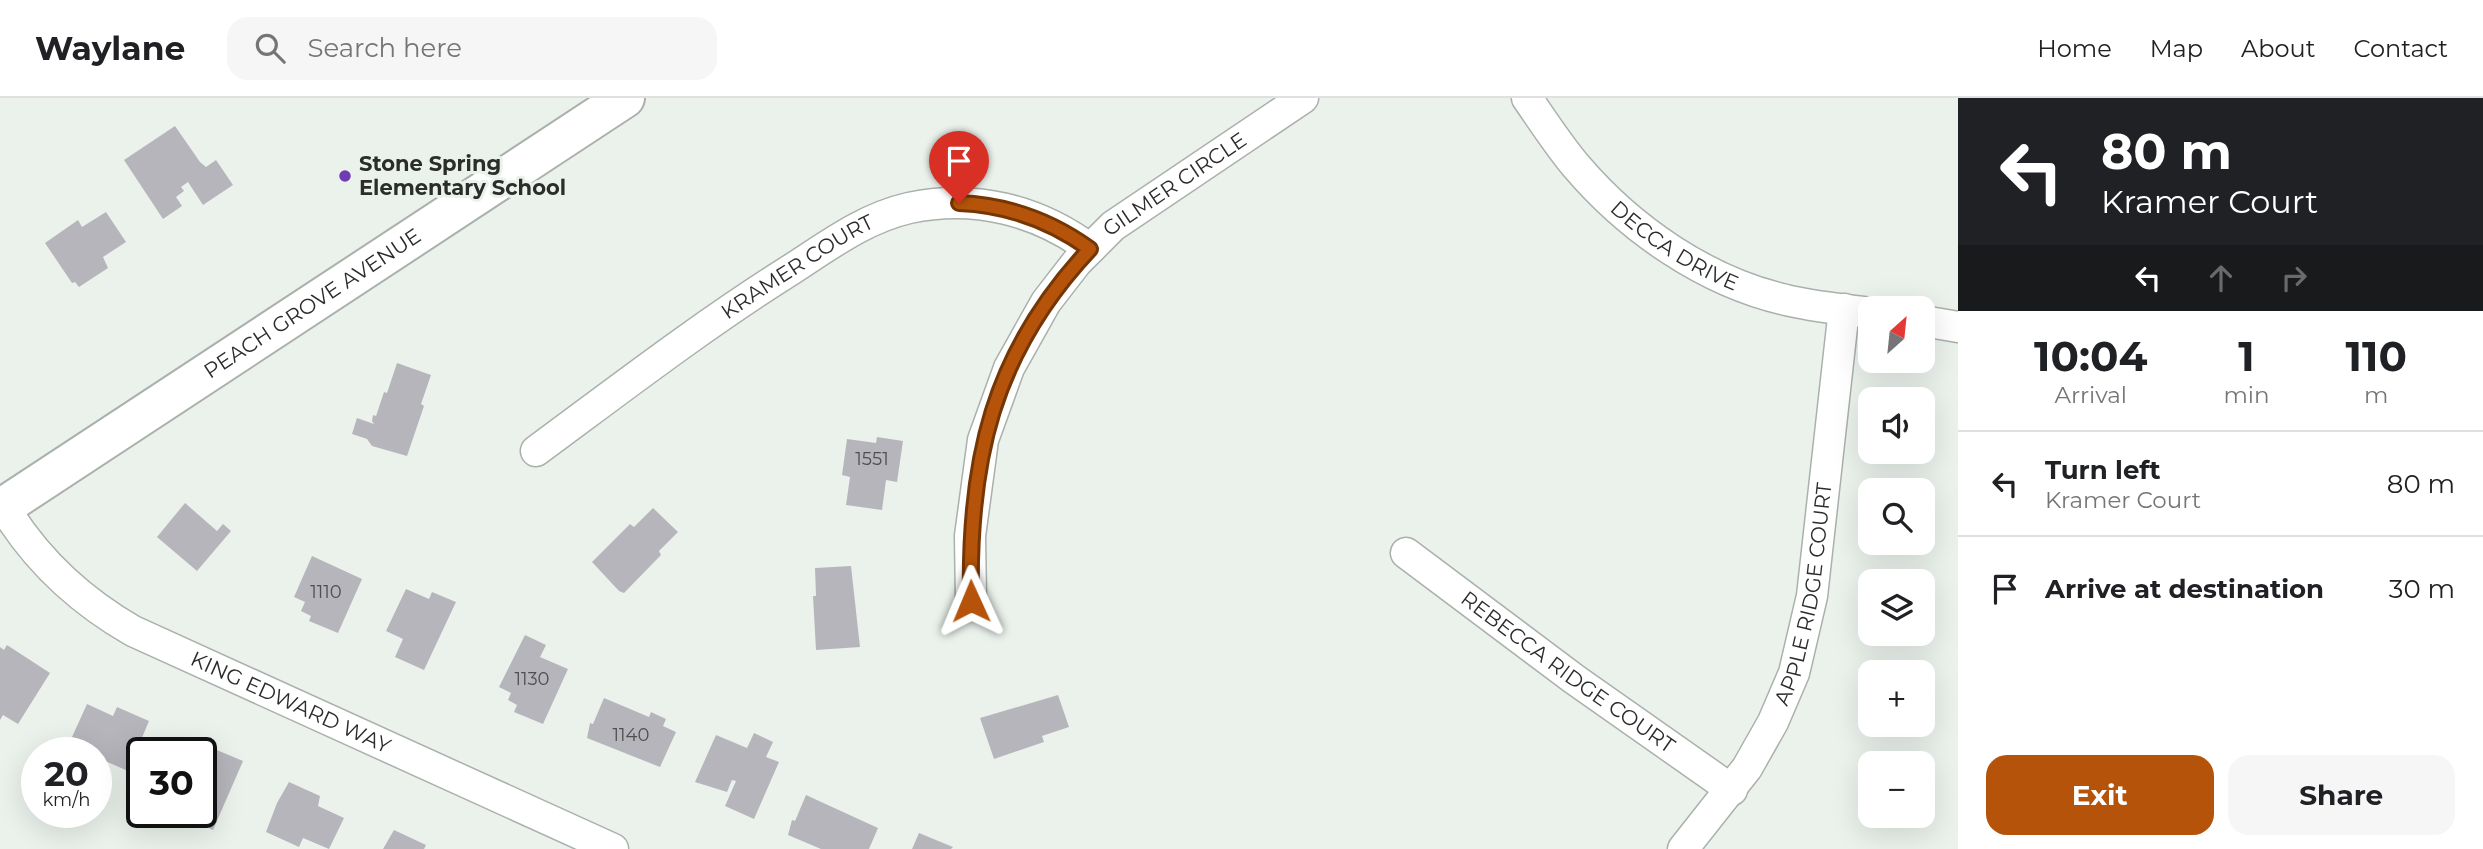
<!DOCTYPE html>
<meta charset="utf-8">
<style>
:root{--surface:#fff;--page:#f6f6f6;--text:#202124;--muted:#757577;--line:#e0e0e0;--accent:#b45309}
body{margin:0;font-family:Montserrat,sans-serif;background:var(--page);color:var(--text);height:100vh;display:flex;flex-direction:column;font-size:26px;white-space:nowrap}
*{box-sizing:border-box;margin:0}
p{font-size:23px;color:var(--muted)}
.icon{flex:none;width:38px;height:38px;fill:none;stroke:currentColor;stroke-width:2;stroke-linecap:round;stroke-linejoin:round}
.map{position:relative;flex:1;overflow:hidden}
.side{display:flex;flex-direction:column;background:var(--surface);width:525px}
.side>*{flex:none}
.hud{background:#202124;color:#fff;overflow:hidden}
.needle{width:46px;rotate:27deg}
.fabs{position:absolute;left:1858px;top:198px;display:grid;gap:14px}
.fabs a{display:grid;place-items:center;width:77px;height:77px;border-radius:14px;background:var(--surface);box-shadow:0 7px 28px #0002;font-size:35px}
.speed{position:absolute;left:21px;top:639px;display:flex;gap:14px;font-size:35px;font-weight:700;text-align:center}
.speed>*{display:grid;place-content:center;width:91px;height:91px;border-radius:50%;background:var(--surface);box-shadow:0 7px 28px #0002;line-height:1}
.speed small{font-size:18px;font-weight:400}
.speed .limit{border:4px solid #111;border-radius:10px;background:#fff;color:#111}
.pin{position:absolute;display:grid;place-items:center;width:60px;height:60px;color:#fff;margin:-72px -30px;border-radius:50% 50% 50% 0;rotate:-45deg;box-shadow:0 0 7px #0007}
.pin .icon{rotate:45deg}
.me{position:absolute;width:77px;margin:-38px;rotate:359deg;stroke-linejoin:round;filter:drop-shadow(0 0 5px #0008)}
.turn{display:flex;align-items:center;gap:24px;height:147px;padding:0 28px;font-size:32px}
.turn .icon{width:91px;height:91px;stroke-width:2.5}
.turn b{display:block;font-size:49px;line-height:60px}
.lanes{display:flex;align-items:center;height:66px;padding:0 28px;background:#0003;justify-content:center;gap:35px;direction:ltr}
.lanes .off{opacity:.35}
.eta{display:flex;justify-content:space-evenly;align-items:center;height:119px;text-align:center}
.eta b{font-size:42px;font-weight:700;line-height:49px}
.button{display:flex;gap:14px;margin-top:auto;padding:14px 28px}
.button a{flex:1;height:80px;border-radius:21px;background:var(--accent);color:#fff;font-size:28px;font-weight:700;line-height:80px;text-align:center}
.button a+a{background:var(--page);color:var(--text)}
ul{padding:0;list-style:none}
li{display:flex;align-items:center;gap:21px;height:105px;padding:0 28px;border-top:2px solid var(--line)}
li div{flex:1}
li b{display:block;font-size:26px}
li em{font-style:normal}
header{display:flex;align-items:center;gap:42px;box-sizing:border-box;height:98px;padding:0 35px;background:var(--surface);border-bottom:2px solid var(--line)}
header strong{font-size:33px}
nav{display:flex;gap:38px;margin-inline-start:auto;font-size:24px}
.search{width:490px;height:63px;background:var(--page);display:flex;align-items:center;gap:18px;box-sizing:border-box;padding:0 24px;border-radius:21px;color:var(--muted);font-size:26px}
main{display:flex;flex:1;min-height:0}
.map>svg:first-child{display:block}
</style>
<header>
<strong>Waylane</strong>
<div class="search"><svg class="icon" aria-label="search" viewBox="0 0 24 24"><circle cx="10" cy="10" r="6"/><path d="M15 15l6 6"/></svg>Search here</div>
<nav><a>Home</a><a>Map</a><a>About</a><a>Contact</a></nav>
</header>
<main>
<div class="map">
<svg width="1958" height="751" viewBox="0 0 1958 751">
<rect width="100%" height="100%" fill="#ebf2ec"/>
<!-- building -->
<g fill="#b7b5bc">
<path d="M175,28L200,64L206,69L216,62L233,87L203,107L188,84L181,89L184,93L176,99L182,108L163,121L124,62Z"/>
<path d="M106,114L126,144L103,159L108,170L79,189L75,184L72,185L45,145L78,122L82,129Z"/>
<path d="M397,265L431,277L421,306L424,308L407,358L372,348L367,341L352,336L357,320L374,326L372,323L373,317L376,318L384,294L387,295Z"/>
<path d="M877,339L903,343L897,384L886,382L882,412L846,407L850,379L842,377L847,341L876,345Z"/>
<path d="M185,405L217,433L223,426L231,433L197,473L157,439Z"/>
<path d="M653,410L678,434L659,453L661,457L624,495L619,493L592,464L630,426L634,429Z"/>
<path d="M312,458L362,481L338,535L309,523L311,518L301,513L305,504L294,499Z"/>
<path d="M851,468L860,549L816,552L813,498H816L815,470Z"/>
<path d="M406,491L429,501L432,494L456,504L424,572L395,559L403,541L386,533Z"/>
<path d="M525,537L546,547L540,559L568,571L543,626L514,614L517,607L508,602L511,595L499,589Z"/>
<path d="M7,547L50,575L18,626L3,617L0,622V549L4,552Z"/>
<path d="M1058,597L1069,629L1042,638L1044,644L994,661L980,620Z"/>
<path d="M604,600L649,619L651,614L666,621L663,628L676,634L660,669L587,640L590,625L593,626Z"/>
<path d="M87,606L113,618L117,609L149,623L128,673L96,659L98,651L72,639Z"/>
<path d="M754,635L773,644L766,659L779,664L754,721L725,708L736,683L732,682L727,694L695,684L716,637L747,650Z"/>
<path d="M181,646L186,648L200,654H177Z"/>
<path d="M212,650L243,663L213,732L181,718L183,714H201V655L208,658Z"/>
<path d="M289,684L320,698L318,708L344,720L329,751L303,740L299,749L266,734L277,705Z"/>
<path d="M806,697L878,730L869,751H821L788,737L792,722L795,723Z"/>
<path d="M394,732L426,747L424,751H383Z"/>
<path d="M919,735L953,749L951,751H912Z"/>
</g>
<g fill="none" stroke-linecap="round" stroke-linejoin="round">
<defs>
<g id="street">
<path id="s1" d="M1527,0C1543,23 1559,48 1577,69C1630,131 1706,184 1786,202C1814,209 1843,211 1871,215"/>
<path d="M1923,223L1958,229"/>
<path id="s2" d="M536,353C620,291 703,227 792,171C829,147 865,120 909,110C974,96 1038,112 1090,151"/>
<path id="s3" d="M4,409C36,462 79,502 133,533L613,751"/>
<path id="s4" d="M1406,455L1574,581L1732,692"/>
<path id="s5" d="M971,503L970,438L983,342L1009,270L1046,204L1077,164L1113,128L1303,0"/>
<path id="s6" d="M1683,751L1747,670L1773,624L1794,575L1812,498L1844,211"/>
</g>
<g id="secondary">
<path id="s7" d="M0,411L625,0"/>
</g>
</defs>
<!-- street casing -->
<use href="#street" stroke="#aab0ab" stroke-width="33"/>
<!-- secondary casing -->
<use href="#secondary" stroke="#aab0ab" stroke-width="42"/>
<!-- street -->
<use href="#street" stroke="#fff" stroke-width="30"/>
<!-- secondary -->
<use href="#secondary" stroke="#fff" stroke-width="38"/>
</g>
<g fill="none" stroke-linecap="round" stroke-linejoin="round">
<defs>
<path id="route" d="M959,105C1008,107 1050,122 1090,151C992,255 968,364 971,503"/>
</defs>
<!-- route casing -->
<use href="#route" stroke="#753606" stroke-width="18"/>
<!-- route -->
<use href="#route" stroke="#b45309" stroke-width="12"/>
</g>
<!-- markers -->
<circle fill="#6f3cb3" stroke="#ebf2ec" stroke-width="2.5" cx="345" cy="78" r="7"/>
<g text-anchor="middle" stroke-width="6" stroke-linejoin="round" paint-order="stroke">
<!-- number labels -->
<g font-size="18" fill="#4e4f4f">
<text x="872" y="367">1551</text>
<text x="326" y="500">1110</text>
<text x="532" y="587">1130</text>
<text x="631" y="643">1140</text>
</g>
<!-- poi labels -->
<g font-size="21" font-weight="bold" fill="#2b2d2b" stroke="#ebf2ec" text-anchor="start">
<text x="359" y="73">Stone Spring<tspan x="359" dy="24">Elementary School</tspan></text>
</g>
<!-- street labels -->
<g font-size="21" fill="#2b2d2b" stroke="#ebf2ec">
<text dy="7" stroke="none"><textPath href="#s5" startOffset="490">GILMER CIRCLE</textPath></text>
<text dy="7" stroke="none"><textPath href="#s1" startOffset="212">DECCA DRIVE</textPath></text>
<text dy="7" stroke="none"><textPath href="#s2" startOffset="320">KRAMER COURT</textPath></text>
<text dy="7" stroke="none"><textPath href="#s7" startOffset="374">PEACH GROVE AVENUE</textPath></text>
<text dy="7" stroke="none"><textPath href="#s6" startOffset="289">APPLE RIDGE COURT</textPath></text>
<text dy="7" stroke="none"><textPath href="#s4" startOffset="201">REBECCA RIDGE COURT</textPath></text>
<text dy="7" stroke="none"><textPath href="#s3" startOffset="354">KING EDWARD WAY</textPath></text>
</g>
</g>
</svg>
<div class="fabs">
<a><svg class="needle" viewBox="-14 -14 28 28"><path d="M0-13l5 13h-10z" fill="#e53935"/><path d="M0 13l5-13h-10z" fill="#757577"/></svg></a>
<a><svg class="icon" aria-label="sound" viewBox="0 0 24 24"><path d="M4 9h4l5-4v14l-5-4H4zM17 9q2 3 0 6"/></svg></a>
<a><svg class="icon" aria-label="search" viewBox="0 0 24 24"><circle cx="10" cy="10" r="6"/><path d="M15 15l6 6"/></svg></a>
<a><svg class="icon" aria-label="layers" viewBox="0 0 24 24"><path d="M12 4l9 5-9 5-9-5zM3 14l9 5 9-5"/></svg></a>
<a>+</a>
<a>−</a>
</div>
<div class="speed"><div>20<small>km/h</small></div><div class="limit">30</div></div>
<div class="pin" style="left:959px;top:105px;background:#d93025"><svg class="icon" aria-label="arrive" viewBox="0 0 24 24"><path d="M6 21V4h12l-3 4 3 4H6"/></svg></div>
<svg class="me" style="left:971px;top:503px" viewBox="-20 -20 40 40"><path d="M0-17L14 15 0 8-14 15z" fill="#b45309" stroke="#fff" stroke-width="4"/></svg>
</div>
<section class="side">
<div class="hud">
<div class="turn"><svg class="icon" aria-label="left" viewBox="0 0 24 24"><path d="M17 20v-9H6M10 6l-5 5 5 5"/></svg><div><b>80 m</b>Kramer Court</div></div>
<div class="lanes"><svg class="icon" aria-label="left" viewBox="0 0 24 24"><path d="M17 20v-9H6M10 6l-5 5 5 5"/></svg><svg class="icon off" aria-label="ahead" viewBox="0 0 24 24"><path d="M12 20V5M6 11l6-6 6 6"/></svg><svg class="icon off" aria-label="right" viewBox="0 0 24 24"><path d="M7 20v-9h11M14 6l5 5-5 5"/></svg></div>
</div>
<div class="eta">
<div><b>10:04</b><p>Arrival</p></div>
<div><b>1</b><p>min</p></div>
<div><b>110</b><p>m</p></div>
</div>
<ul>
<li><svg class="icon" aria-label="left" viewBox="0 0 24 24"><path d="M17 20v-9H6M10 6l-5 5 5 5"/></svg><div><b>Turn left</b><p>Kramer Court</p></div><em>80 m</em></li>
<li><svg class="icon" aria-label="arrive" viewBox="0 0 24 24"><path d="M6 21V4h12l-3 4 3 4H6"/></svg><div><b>Arrive at destination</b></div><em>30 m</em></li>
</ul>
<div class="button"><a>Exit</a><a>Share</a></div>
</section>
</main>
